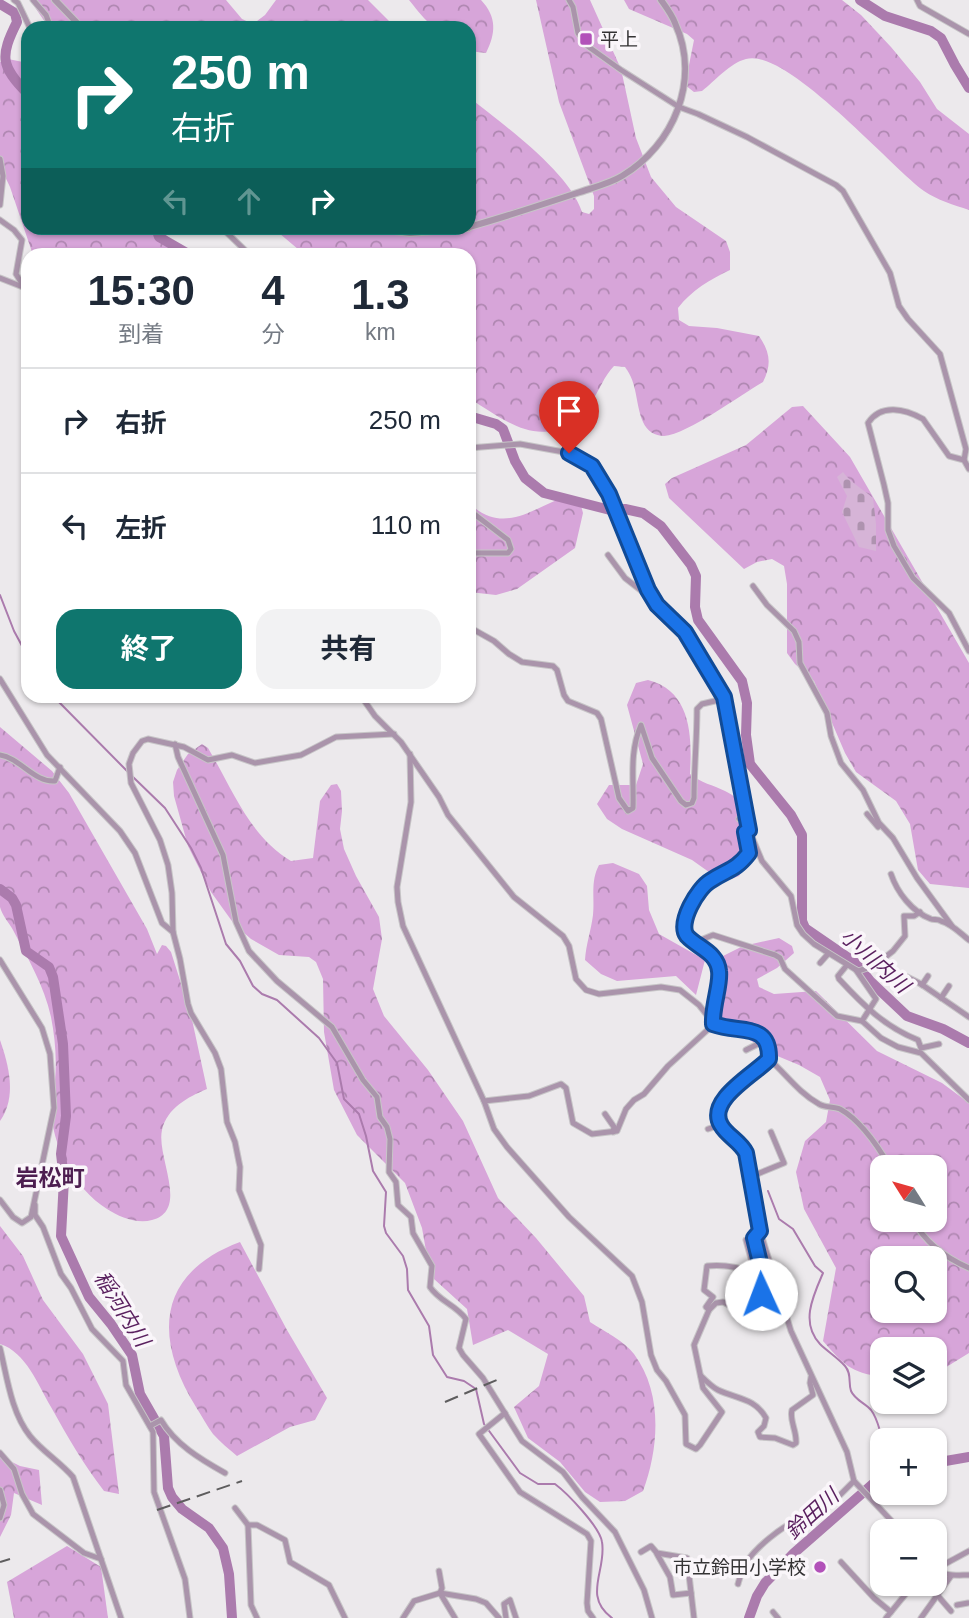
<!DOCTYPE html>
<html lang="ja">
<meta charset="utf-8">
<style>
:root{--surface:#fff;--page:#f2f2f3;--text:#1f2937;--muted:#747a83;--line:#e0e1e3;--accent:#0f766e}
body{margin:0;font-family:Arial,"Noto Sans JP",sans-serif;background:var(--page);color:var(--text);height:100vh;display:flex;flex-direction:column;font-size:26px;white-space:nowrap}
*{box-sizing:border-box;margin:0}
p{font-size:23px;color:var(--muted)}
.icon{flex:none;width:38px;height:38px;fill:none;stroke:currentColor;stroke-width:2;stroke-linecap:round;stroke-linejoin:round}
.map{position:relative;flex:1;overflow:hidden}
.panel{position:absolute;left:21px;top:248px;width:455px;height:455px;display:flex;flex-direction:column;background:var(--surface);border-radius:21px;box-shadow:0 2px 5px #0004}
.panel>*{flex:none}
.hud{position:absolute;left:21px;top:21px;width:455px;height:214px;border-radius:21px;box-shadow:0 2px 5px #0004;background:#0f766e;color:#fff;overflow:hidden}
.needle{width:46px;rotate:307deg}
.controls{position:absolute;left:870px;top:1155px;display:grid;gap:14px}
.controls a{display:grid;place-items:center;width:77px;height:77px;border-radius:14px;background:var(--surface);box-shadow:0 2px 5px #0004;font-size:35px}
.pin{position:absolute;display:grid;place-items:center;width:60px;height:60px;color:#fff;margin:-72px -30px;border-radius:50% 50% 50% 0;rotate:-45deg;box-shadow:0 0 7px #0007}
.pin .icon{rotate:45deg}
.me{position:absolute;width:77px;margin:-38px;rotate:358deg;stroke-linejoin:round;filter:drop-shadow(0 0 5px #0008)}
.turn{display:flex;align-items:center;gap:24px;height:147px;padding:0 35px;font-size:32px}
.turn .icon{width:91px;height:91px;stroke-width:2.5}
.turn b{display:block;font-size:49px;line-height:60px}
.lanes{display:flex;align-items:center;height:66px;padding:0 35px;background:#0003;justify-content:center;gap:35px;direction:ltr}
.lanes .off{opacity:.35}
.eta{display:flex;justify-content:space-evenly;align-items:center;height:119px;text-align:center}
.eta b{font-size:42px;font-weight:700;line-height:49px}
.action{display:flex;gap:14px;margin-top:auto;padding:14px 35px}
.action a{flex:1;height:80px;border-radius:21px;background:var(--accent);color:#fff;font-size:28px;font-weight:700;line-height:80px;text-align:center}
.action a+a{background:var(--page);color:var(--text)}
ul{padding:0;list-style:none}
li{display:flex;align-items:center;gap:21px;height:105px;padding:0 35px;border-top:2px solid var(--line)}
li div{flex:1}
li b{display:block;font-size:26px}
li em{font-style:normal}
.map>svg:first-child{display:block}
</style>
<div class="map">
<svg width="969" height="1618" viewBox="0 0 969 1618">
<defs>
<pattern id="forest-crowns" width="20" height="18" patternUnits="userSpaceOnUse" patternTransform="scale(1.75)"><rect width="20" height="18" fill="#d7a5d9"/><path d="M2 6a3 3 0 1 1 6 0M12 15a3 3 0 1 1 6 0" fill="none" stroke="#af87b1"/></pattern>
<pattern id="cemetery-stones" width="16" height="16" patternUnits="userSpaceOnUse" patternTransform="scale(1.75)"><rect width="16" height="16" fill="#d6b4d7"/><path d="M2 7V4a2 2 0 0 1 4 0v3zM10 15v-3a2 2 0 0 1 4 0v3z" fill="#ae93af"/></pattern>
</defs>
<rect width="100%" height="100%" fill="#ece9ec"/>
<!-- forest -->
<g fill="url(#forest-crowns)" fill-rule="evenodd">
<path d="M30,0H226L242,19L253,24L265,15L276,0H368L396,28H49Z"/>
<path d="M409,0H481C497,17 496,33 486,53L469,51V28C430,28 434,31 409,0Z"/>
<path d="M536,0H590L621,69L636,138L651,177L676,207L726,241L730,252V270C709,280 692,290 678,308L679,320L689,326L717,328L759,336C770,352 772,364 763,382C740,395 688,434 664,436C655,436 647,431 643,422C635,403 638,384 625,367L614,366C604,376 600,390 591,402C549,455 514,427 469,398V256L305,255L273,228H469V97C502,124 569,171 582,212L589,214L594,209V196L559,102Z"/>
<path d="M624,0H842L861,15L891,47L920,82L937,109L969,134V210C954,205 937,200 924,191C891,167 786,47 746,59C730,63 715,81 702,91L694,92L685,85L694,40L687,34L629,9Z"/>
<path d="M8,59L28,63V228H159L185,255H33L10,187L0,166V62Z"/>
<path d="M803,406L850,457L969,663V888L930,884L918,870L910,824L896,801L856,772L845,753L814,681L795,664L787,653V584L784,566L772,559L757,562L744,569L669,498L665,484L672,478L746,445L792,407Z"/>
<path d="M566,496L579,498L583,513L575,548L517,589L496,595L469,592V503C503,535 530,510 566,496Z"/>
<path d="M648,680C692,691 692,738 690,774C701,783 713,785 725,791C745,800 759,824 755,846C753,856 744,867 739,876L723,882L692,860L622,829L607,819L597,804L609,785H636L643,764L627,705L636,683Z"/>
<path d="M0,727L52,771L69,793L147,929L157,954L162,945L166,946L171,952L191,1015L207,1089C188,1097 167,1108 162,1130C156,1157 190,1210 152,1220C137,1224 119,1217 107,1209C74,1188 51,1145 51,1106C51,1097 55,1089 55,1080C57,1060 55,1037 51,1017C44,985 28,959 13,930C9,923 2,915 0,907C0,891 0,870 0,854C0,812 0,769 0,727Z"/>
<path d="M202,744L208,748C232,788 249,836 291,861L313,858L320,801L331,785L337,784L341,791L342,811L340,829L344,849L356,876L379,917L382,939L373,989L384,1016L428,1070L463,1121L498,1198L536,1238L584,1296L590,1322C604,1331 624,1341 634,1354C663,1393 659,1448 643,1491L625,1501L600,1502L585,1492L560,1462L528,1438L514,1407L539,1386L548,1354L508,1330L473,1345L467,1309L434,1279L428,1262L422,1228L405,1183L357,1135L334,1090L324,1032L323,979L316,962L309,957L279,955L251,939L234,924L211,892L188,846L174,796L173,782L177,770L188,754Z"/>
<path d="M613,863L639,874L647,886L649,910L659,934L705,960L696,995L676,976L617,981L601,974L585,960C586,944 591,931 593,915C595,898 590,882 599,865Z"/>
<path d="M779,938L792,946L794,953L777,968L757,979L759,987L774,994L816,991L877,1051L942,1083L969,1103V1353L935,1374L934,1349H882V1377C850,1372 844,1365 823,1341L836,1268L804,1209L796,1172L805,1141L826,1122L830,1100L820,1077L799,1065L763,1050L715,1013L719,958L743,946ZM882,1167H934V1220H882ZM882,1258H934V1311H882Z"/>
<path d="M0,1040C9,1066 17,1097 0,1121Z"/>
<path d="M0,1226L23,1256L43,1300L83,1354L108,1404L119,1494L104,1491C84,1465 67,1436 51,1407C38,1385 26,1352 0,1344Z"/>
<path d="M240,1242L287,1330L327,1398L315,1420L290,1427L237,1456C229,1449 220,1442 213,1434C207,1426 202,1416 196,1407C153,1337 157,1273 240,1242Z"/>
<path d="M0,1456L20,1466L39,1470L42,1505L14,1493L11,1515L0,1537Z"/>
<path d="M67,1546L101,1567L108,1618H14L7,1582Z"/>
</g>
<!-- cemetery -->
<path fill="url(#cemetery-stones)" d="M843,472C851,483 863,489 873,498L876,524V551L859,547L842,512L847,496L837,477Z"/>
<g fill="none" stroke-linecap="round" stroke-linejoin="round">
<!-- stream -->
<g stroke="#ab7bad" stroke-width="2">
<path d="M0,595L14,631L28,657"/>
<path d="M53,696L129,773"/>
<path d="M133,777L165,808L191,848L201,868L226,944L240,961L253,986L262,994L277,1000L319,1038L337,1063L344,1099L359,1114L366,1136L373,1171L386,1192L384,1226L386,1233L403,1256L407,1269L408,1290L429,1326L433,1355L447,1377L464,1381L476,1389L484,1424L520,1473L538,1484H555C567,1493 600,1527 602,1542C607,1570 582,1596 612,1618"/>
<path d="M768,1191L779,1219L793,1229L815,1266L823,1273C813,1296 800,1323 820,1344C828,1352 837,1357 845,1366C852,1374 848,1382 851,1391C855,1400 865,1403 871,1410C878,1419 879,1430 883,1440"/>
</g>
<!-- river -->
<g stroke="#ab7bad" stroke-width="10">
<path d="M860,0L885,16L931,31L941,38L955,65L969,88"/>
<path d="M0,4L15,13L17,22C0,56 0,66 28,94"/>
<path d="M156,228L159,237L192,256"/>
<path d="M469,416L496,424L503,429L515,461L525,478L544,493L610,510L625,509L643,513L661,526L691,565L696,576L695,607L698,620L742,681L747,703L746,735L750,764L791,815L802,835V921L805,928L856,963L871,982L907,1016L943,1029L969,1043"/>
<path d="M0,889L12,898L16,905L26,951L49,967L53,977L63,1044L66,1116L61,1154L64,1179L61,1236L89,1297L111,1324L132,1355L140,1394L164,1436L168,1488L172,1497L182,1509L209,1528L223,1548L229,1574L232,1618"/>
<path d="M934,1463L969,1457"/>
<path d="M749,1618L757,1596L765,1583L794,1553L882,1476"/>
</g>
<defs>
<g id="minor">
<path d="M14,0L18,3L30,28"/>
<path d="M33,0L46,15L51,28"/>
<path d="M569,0L573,7L578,33L586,45L621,70L679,107L698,114L747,137L836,185L843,191L890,273L899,306L908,319L940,354L966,449L964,460L969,469"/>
<path d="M917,0L920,6L969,34"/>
<path d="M0,159L3,176L0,205"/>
<path d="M0,220L14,230L22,240L16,274L24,287"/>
<path d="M222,228L251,256"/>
<path d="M0,278L28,289"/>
<path d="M469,448L520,444L569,453L592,466L609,494L648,590L657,605L685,632L724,697L749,830L762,861L791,896L797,925L803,934L814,944L858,971L874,966L903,975L921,984L969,1017"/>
<path d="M964,460L949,456L923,419C905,409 881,403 868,423L884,485L888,503V530L894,546L913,578L949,613L969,651"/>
<path d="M469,510L508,540L511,549L508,553H469"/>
<path d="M608,555L625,578L652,599"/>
<path d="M753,586L767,605L794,631L799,642L800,663L827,713L831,736L841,763L863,790L879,823L893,838L917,878L952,926"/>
<path d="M469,627L494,641L509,654L522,662L553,666L557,670L564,695L568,701L597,713L601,719L619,798L628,811L633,808C634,779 629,753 641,725L652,758L681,801L686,805L692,803L694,798C694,768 697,739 697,709L702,704L719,700L715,688L718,685"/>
<path d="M0,679L47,755L120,831L135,853L162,923L173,932"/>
<path d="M361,696L375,716L401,742L439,797L448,815L514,897L563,936L569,946L576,979L586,990L599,994L661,987L680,990L699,1005L714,1024L734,1030L760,1033L765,1037L770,1048L769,1059C755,1074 706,1100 720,1125C727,1136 740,1141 746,1153L760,1231L791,1331L847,1452L854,1481L901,1531"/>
<path d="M175,744L178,757L223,855L236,922L249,951L277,981L332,1027L363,1080L377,1097L380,1117L387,1127L390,1139L389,1172L396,1182L398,1205L411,1217L413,1233L432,1266L430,1287C439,1301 456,1305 466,1319L459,1348L463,1355L483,1378L522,1441L563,1472L582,1497L615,1532L644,1590L652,1618"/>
<path d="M410,754L411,802L397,887L398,902L403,926L484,1101L494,1129L507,1147L569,1217L632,1276L642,1302L651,1355L657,1370L666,1381L685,1415L686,1444L696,1449L700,1445L722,1412L703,1388L694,1345L709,1310L706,1307L713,1297L704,1290L707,1266C724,1264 739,1267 755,1273L756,1292L761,1294"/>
<path d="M0,755C20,758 35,783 55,781L60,767"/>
<path d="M867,814L878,827"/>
<path d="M739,819L741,818L745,833"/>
<path d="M891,874C897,892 912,912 931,919C934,920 938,919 941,921C952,924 960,933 969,940"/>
<path d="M696,942L713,935L775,955L780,958L785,969L837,1016L862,1021"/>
<path d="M0,960L42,1028L50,1054L54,1108L31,1217L22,1223L13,1217L0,1200"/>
<path d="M820,963L828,954"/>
<path d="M847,965L838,976L839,979C863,1005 885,1027 918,1040L921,1048L939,1044"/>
<path d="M874,966L893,951L905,936L904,916H914L920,912"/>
<path d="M856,970L876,999L862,1021L881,1038L898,1047L921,1053L969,1100"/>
<path d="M922,985L928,976"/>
<path d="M941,998L949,986"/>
<path d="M746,1050L766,1040"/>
<path d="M769,1059C786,1074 799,1093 819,1104C825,1108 833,1106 840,1109C860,1120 879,1148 890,1167"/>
<path d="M484,1101L529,1096L561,1084L566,1088L573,1123L592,1134L617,1131L626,1109L634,1100L644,1094L668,1066L714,1024C712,1006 721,985 719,971C717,952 698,948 688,936C677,923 698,888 710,881C728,869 734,871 749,853L745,833L749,830"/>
<path d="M605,1114L614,1127L613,1132"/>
<path d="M708,1129L720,1125"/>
<path d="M750,1177L784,1163L771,1132"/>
<path d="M35,1205V1215L43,1227L61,1274L71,1288L92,1329L123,1361L126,1385L153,1432L154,1492L185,1579L190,1618"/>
<path d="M913,1220C925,1242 946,1258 969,1268"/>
<path d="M746,1240L755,1273"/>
<path d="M259,1269L261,1245L239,1190L240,1167L235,1142L227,1122L221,1069L215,1053L191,1013L188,1004L180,959L173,932L172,893L168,865L160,840L131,783L129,764L133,753L142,741L148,739L184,747L208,760L232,755L255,763L301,755L336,737L394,734"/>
<path d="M709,1310L716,1303L723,1302L746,1313C771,1300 761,1261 754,1238L760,1231"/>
<path d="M0,1348C7,1377 11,1412 30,1436C42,1451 60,1462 73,1477L121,1618"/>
<path d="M701,1376C706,1381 712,1387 718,1390C737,1399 755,1398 766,1418L764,1426L758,1432L760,1437L775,1438L793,1445L796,1443C797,1431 789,1420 792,1410L813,1395L810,1383L811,1377"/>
<path d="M505,1413L479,1434L520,1492L587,1534L591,1541L587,1603L588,1611L593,1618"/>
<path d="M150,1426L161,1420C175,1444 200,1459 225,1473"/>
<path d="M0,1453L14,1469L22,1494L33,1514L84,1553L101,1559"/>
<path d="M0,1490L4,1505L0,1518"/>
<path d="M235,1508L248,1525L251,1605L257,1618"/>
<path d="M248,1525H257L285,1540L290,1562L329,1585L345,1618"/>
<path d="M641,1552L651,1546L657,1553L687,1558L694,1618"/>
<path d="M657,1554L670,1577L673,1595L691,1593"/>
<path d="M841,1562L874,1598L891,1612"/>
<path d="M934,1567C944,1577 956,1575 969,1575"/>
<path d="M439,1571L442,1588L440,1593L455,1618"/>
<path d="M934,1576L945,1564L969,1551"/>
<path d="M738,1584C740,1577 742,1569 746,1563C755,1548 782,1526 798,1520L809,1523L815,1520L854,1481"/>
<path d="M938,1596L951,1611"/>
<path d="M957,1605L968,1603"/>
<path d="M773,1612L778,1618"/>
<path d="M403,1618L414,1601L440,1593L476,1599L486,1603L499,1618"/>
<path d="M506,1618L504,1604L510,1600L516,1618"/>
<path d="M886,1618L909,1590L921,1584"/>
<path d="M921,1618L951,1576"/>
</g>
<g id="tertiary">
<path d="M55,0L82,28"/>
<path d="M469,227C505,217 541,205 577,193C591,188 609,184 622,176C674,145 701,80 675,23C672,15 666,7 661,0"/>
<path d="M372,228L410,233L468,228"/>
</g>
</defs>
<!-- minor casing -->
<use href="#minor" stroke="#c7c5c7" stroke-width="7"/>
<!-- tertiary casing -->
<use href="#tertiary" stroke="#c7c5c7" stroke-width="8"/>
<!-- minor -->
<use href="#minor" stroke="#aa94ab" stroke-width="5"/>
<!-- tertiary -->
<use href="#tertiary" stroke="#aa94ab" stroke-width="6"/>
<!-- rail -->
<g stroke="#5e5d5e" stroke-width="2" stroke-dasharray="14 7" stroke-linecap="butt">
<path d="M445,1402L499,1379"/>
<path d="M157,1510L242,1481"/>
<path d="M0,1562L10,1559"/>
</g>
</g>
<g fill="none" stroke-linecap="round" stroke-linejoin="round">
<defs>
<path id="route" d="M569,453L592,466L609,494L648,590L657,605L685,632L724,697L749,830L745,832L749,853C735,871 728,869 710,881C698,888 677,923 687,936C698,948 717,952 719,971C721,984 712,1006 713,1024C741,1034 770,1022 769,1059C755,1074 706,1100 721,1125C727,1136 740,1141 746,1153L760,1231L754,1238L761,1267V1294"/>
</defs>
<!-- route casing -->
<use href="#route" stroke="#114b97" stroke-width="18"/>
<!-- route -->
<use href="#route" stroke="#1a73e8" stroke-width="12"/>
</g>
<!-- markers -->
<g fill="#b251b9" stroke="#faf6fa" stroke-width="2.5">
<rect x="579" y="32" width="14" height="14" rx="3.5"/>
<circle cx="820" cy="1567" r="7"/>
</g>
<g text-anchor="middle" stroke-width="7" stroke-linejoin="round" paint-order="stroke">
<!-- poi labels -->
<g font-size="19" fill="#343334" stroke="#faf6fa" text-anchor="start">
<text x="600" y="46">平上</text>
<text x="806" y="1574" text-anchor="end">市立鈴田小学校</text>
</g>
<!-- water labels -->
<g font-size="21" font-style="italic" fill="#591f5e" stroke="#faf6fa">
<text transform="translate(875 961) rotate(42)" y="7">小川内川</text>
<text transform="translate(122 1309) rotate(58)" y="7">稲河内川</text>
<text transform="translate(812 1514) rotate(-42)" y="7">鈴田川</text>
</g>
<!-- quarter labels -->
<g font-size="23" font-weight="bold" fill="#4d1e50" stroke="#faf6fa">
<text x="50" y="1186">岩松町</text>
</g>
</g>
</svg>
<div class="controls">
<a><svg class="needle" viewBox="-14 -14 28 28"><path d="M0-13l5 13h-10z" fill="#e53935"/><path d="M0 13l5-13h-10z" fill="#747a83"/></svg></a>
<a><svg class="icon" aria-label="search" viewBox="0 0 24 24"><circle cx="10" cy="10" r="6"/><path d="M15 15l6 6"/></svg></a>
<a><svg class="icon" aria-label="layers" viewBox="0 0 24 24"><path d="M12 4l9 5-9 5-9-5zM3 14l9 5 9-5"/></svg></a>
<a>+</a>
<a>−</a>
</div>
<div class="pin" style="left:569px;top:453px;background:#d93025"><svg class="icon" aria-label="arrive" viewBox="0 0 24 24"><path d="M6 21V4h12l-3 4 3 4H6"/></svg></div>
<svg class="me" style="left:761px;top:1294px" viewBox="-20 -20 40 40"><circle r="19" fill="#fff"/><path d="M0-13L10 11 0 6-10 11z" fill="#1a73e8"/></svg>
<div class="hud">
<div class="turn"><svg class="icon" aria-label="right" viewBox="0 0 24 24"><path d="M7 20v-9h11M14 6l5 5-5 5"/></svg><div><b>250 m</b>右折</div></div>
<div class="lanes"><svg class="icon off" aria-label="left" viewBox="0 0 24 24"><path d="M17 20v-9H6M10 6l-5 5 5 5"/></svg><svg class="icon off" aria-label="ahead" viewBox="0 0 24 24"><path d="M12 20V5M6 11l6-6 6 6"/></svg><svg class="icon" aria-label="right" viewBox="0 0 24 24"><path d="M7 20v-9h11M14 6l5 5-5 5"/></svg></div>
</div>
<section class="panel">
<div class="eta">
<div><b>15:30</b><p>到着</p></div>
<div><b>4</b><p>分</p></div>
<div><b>1.3</b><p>km</p></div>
</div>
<ul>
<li><svg class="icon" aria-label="right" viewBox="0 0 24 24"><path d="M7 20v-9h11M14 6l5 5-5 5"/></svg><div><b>右折</b></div><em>250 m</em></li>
<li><svg class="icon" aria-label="left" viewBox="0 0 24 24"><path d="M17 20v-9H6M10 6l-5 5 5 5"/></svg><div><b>左折</b></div><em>110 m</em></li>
</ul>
<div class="action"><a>終了</a><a>共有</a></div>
</section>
</div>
